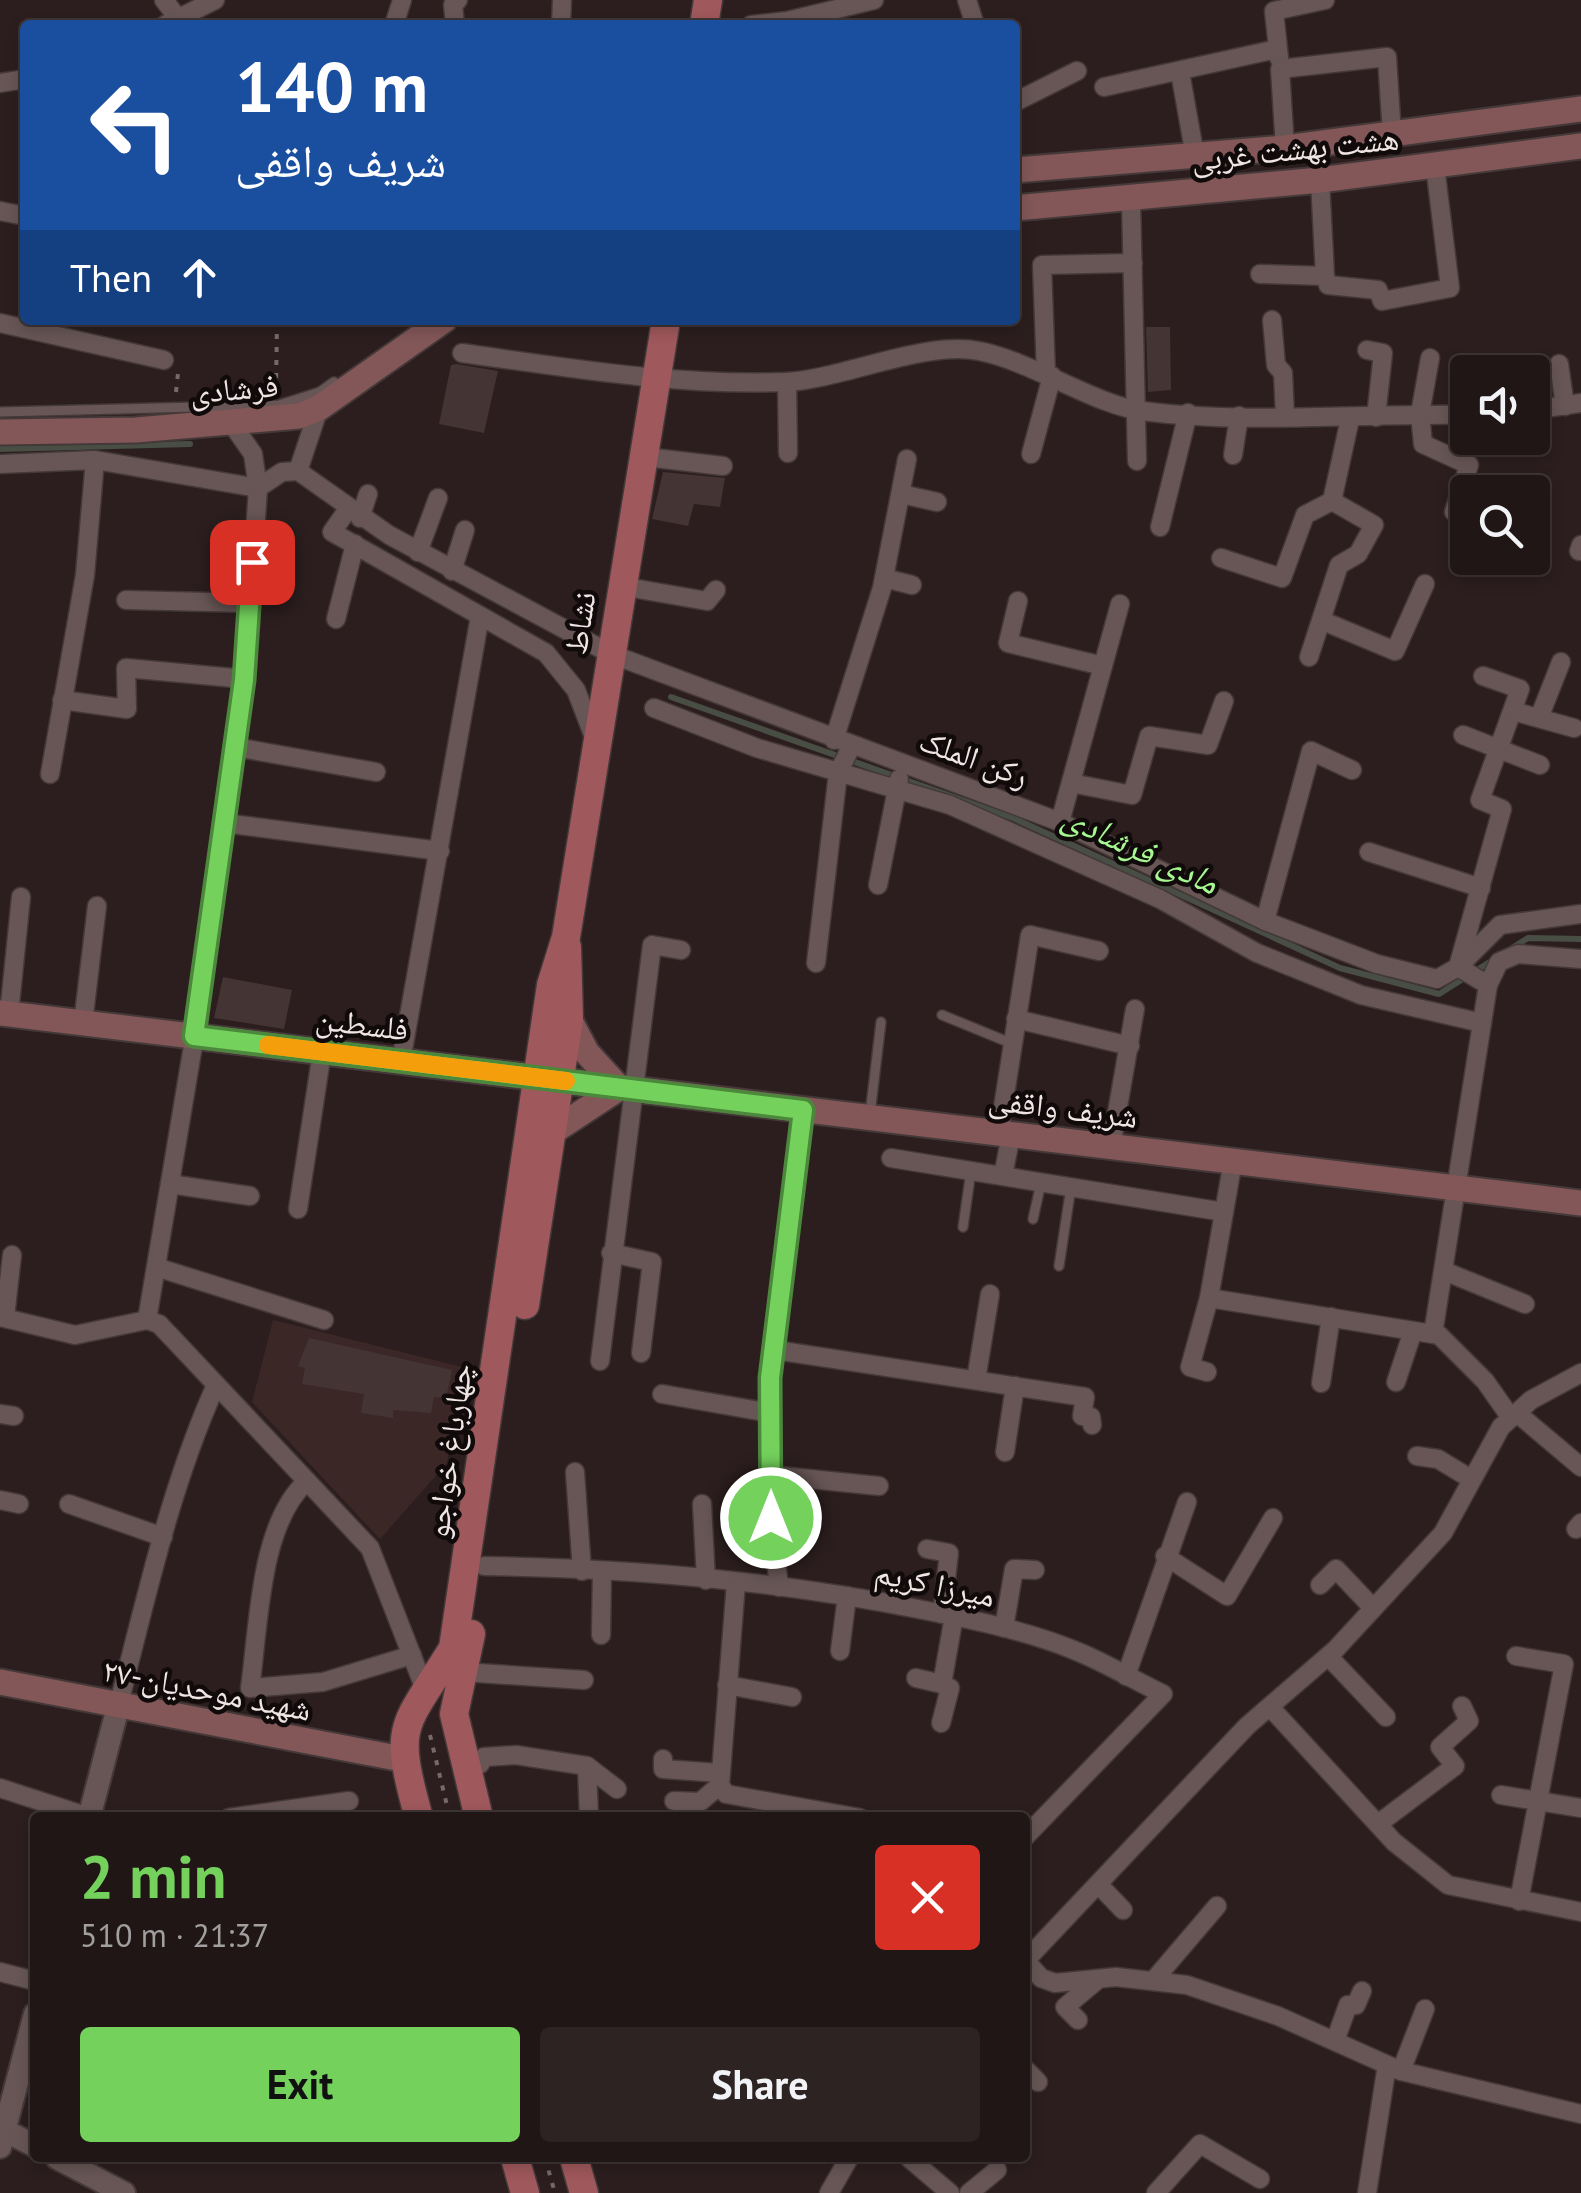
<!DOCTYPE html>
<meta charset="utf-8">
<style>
:root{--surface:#211616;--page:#2d2323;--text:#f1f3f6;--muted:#a29fa1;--line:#3e3535;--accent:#74d25c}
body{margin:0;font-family:"PT Sans","Noto Naskh Arabic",sans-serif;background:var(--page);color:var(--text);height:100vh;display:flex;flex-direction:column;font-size:38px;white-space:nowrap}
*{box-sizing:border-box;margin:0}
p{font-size:32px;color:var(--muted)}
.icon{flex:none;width:55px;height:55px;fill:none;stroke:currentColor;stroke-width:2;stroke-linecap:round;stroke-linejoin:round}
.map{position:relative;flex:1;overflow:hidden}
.panel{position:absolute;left:30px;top:1812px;width:1000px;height:350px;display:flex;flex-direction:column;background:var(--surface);border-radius:10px;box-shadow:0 5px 15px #0003,0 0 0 2px var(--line)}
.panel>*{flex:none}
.guide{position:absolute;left:20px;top:20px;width:1000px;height:305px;border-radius:10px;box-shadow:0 5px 15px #0003,0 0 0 2px var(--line);background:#1a4fa0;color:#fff;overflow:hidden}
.controls{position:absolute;left:1450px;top:355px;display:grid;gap:20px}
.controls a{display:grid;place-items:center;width:100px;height:100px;border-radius:10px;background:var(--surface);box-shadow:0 5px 15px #0003,0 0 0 2px var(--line);font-size:50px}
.pin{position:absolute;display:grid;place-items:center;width:85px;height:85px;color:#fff;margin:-42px;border-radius:20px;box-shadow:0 5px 15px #0006}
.me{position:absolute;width:110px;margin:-55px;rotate:0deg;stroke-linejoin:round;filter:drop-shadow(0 0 8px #0008)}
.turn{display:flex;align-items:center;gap:35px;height:210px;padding:0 50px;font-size:45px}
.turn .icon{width:130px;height:130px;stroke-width:2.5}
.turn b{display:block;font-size:70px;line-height:85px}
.then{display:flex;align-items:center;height:95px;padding:0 50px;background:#0003;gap:20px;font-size:38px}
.round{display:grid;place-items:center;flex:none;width:105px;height:105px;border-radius:10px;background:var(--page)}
.summary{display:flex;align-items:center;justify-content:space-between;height:170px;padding:0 50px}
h1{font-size:60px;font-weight:800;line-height:75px;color:var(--accent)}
.action{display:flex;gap:20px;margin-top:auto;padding:20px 50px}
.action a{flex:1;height:115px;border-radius:10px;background:var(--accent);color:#111;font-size:40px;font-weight:800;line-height:115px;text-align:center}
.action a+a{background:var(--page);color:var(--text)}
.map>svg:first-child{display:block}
</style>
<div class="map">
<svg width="1581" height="2193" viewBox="0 0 1581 2193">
<rect width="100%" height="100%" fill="#2c1e1e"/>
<!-- built -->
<path fill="#3c2727" d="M273,1320L462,1367L447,1463L380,1539L252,1402Z"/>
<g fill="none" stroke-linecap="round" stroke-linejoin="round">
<!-- stream -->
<g stroke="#484e44" stroke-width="6">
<path d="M0,449L190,444"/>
<path d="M671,697L1013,818L1340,968L1439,994L1528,938L1581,939"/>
</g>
</g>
<!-- building -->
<g fill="#443434">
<path d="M1146,327H1170L1171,390L1148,392Z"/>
<path d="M456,364L498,371L484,433L439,424L451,365Z"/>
<path d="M663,472L725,478L720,507L694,504L688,526L652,519Z"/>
<path d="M223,977L292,990L284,1029L214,1018Z"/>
<path d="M309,1338L452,1370L446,1398L434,1397L431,1413L393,1410V1418L361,1413L364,1394L302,1384L305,1368L298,1366Z"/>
</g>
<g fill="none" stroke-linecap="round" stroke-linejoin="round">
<defs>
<g id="service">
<path d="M0,412L279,405L320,392L334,382"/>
<path d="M942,1015L1013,1044"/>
<path d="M870,1114L881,1022"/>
<path d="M1033,1219L1041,1183"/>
<path d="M963,1227L971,1171"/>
<path d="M1059,1266L1071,1187"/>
</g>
<g id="minor">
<path d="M164,0L183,25"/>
<path d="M967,0L975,25"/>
<path d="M165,25L215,0"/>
<path d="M394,25L402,0"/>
<path d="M455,25L453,5L458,0"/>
<path d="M561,25L562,0"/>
<path d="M751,25L787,21L874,0"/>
<path d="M1279,58L1274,11L1325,0"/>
<path d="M1180,72L1195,156"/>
<path d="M0,83L25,79"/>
<path d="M1104,87L1277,49"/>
<path d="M1015,102L1077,71"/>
<path d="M1285,148L1280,69L1387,57L1392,135"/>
<path d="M1320,180L1325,276"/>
<path d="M1131,200L1137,461"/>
<path d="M0,211L25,216"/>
<path d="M1260,274L1325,276L1328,285L1378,290L1382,301L1450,288L1435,166"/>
<path d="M1272,320L1276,365L1283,373L1285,417"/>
<path d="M0,323L164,360"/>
<path d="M1367,350L1383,353L1376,417"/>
<path d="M462,353C570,368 676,386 786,382C843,379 925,340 979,351C1031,361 1095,405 1142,411C1250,425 1360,413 1468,415"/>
<path d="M1430,358L1420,414L1423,444L1469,465L1454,512L1468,518"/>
<path d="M1559,364L1565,406"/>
<path d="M1046,374L1042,265L1133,263"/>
<path d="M787,382L788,453"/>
<path d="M1532,410L1581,403"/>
<path d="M232,424L253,454L258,488L245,679L194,1040L147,1320L159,1324L177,1343L370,1548L426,1692"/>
<path d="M1031,454L1052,376"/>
<path d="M1233,455L1239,416"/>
<path d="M646,457L723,466"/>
<path d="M0,464L95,460L258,488"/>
<path d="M298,471L319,408"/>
<path d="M258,488L282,472L298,471L389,535L611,654L1060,822L1265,921L1377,964L1437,979L1458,967L1500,925L1581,914"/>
<path d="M901,494L937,502"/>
<path d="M348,509L332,532L546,653L576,690L594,737"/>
<path d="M360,518L368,494"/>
<path d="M1160,527L1188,413"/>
<path d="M1579,551L1581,545"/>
<path d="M418,552L438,498"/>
<path d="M1221,558L1282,578L1305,515L1332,501"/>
<path d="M452,571L465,530"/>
<path d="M884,578L912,585"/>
<path d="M621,586L707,601L716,590"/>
<path d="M126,600L249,603"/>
<path d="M1018,601L1008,643L1103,666"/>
<path d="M336,619L355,544"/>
<path d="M1323,621L1395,651L1425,584"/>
<path d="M1309,657L1339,565L1358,554L1374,525L1332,501L1350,419"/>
<path d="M1483,676L1520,689L1480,800L1502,809L1458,967L1488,985"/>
<path d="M62,700L127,709L126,668L245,679"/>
<path d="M654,708L757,748L950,805L1160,899L1257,953L1361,995L1482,1023"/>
<path d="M1513,711L1574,728"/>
<path d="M1539,718L1561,662"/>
<path d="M1463,735L1540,765"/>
<path d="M834,740L882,588L907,459"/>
<path d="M235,747L376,772"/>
<path d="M50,774L85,575L95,460"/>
<path d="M1071,783L1132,795L1149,736L1208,745L1224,701"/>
<path d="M1060,822L1120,604"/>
<path d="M224,823L440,851"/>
<path d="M1369,852L1481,888"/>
<path d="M878,885L899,779"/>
<path d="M1265,921L1311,751L1352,770"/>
<path d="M816,963L838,773L851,747"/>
<path d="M9,1014L21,897"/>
<path d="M1016,1019L1130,1046"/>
<path d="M83,1023L97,906"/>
<path d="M401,1061L480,616"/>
<path d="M999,1133L1030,935L1099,951"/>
<path d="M1111,1147L1135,1009"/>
<path d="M891,1158L1224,1212"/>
<path d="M1003,1176L1011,1135"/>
<path d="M170,1184L250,1196"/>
<path d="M298,1209L322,1052"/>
<path d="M611,1253L652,1262L641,1353"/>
<path d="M156,1267L324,1320"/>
<path d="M1444,1271L1525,1304"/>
<path d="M1209,1298L1439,1335L1485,1381L1511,1418"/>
<path d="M0,1317L75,1335L147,1320"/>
<path d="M5,1317L12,1255"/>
<path d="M1433,1334L1488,985L1499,962L1518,954L1581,959"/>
<path d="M775,1350L1085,1397L1082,1416L1091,1417L1092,1425"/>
<path d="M600,1361L652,945L681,950"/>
<path d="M1207,1372L1190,1367L1209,1298L1233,1161"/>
<path d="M976,1380L990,1294"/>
<path d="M1396,1382L1413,1331"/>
<path d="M1321,1383L1331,1317"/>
<path d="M662,1394L771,1413"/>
<path d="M1517,1413L1581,1467"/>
<path d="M0,1414L14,1416"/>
<path d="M1005,1452L1015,1386"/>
<path d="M1417,1456L1438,1459L1471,1479"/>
<path d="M575,1472L582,1571"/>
<path d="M771,1475L879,1486"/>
<path d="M307,1481C259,1524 259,1626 250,1688L323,1682L412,1655"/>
<path d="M0,1500L19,1504"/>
<path d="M69,1504L163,1537"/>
<path d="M702,1504L706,1580"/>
<path d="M1576,1529L1581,1523"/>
<path d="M927,1549L949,1553L942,1614"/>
<path d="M1165,1556L1227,1596L1273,1518"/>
<path d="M484,1566C628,1568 777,1581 918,1609C973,1620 1030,1631 1081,1653C1109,1665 1136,1681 1163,1694L1025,1837"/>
<path d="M736,1583L720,1785L726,1794L860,1818"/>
<path d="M1320,1585L1336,1569L1373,1608"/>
<path d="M779,1587L771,1518V1378L803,1110"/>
<path d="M1004,1628L1014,1569L1035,1570"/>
<path d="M601,1635L602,1572"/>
<path d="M840,1651L847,1596"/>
<path d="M1328,1656L1386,1717"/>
<path d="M1516,1656L1564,1664L1519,1901"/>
<path d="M463,1672L584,1680"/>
<path d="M1126,1676L1187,1502"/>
<path d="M916,1678L942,1684"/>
<path d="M727,1685L792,1697"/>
<path d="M118,1707C146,1599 170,1487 216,1385"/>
<path d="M1270,1707L1394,1842L1448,1885L1581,1912"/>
<path d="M941,1723L950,1688L942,1684L954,1616"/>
<path d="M663,1759V1769L720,1773"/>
<path d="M465,1766L480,1764L484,1757L516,1755L587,1766"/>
<path d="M0,1788L89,1817"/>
<path d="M1501,1795L1581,1808"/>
<path d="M674,1801L700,1802L720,1785"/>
<path d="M229,1818L349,1801"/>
<path d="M589,1818L587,1766L617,1789"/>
<path d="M1378,1824L1455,1766L1440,1747L1469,1721L1462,1706"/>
<path d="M1098,1884L1123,1910"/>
<path d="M1025,1960L1041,1978L1055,1983L1116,1977L1187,1985L1278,2016L1401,2071L1581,2114"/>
<path d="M1025,1961L1247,1726L1335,1650L1443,1533L1501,1427L1531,1400L1581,1373"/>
<path d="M0,1972L35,1981"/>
<path d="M1153,1981L1217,1906"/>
<path d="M1078,2020L1065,2007L1096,1981"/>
<path d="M1335,2041L1348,2005H1356L1362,1991"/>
<path d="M1025,2069L1038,2082"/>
<path d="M1401,2071L1425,2009"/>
<path d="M909,2158L950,2193"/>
<path d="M829,2193L849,2158"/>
<path d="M969,2193L997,2170"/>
<path d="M1156,2193L1200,2144L1260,2179"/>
<path d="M1367,2193L1387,2065"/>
</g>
<g id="tertiary">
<path d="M89,1818L118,1707"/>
<path d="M0,2128L35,2146"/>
<path d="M0,2147L35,2014"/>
<path d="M57,2158L124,2193"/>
</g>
<g id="secondary">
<path d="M1015,170L1285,148L1581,109"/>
<path d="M1015,208L1320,180L1581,146"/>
<path d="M0,432L136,430L299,416L319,408L444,320"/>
<path d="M0,1013L1581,1203"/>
<path d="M552,1132L619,1088L587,1053L569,1019"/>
<path d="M0,1682L402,1759"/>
</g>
<g id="primary">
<path d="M704,25L708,0"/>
<path d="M525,1305L569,1019L567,947"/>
<path d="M471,1634L454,1714L479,1818"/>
<path d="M419,1818C392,1721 403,1730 453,1648L551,985L566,937L666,320"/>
<path d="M515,2158L525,2193"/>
<path d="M574,2158L584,2193"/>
</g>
</defs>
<!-- service casing -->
<use href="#service" stroke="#443938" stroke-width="12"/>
<!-- minor casing -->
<use href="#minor" stroke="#443938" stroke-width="21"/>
<!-- tertiary casing -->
<use href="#tertiary" stroke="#443938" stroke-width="26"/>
<!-- secondary casing -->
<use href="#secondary" stroke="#443938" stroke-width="29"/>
<!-- primary casing -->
<use href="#primary" stroke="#443938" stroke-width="31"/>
<!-- path -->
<g stroke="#766969" stroke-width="4" stroke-dasharray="5 8" stroke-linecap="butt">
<path d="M276,391L277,320"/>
<path d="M176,392L178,373"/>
<path d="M430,1735L450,1818"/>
<path d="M545,2158L555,2193"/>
</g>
<!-- service -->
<use href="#service" stroke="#675655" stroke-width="9"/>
<!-- minor -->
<use href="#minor" stroke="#675655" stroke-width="18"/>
<!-- tertiary -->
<use href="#tertiary" stroke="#675655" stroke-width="22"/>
<!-- secondary -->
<use href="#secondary" stroke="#835758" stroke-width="25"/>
<!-- primary -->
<use href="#primary" stroke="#9f585b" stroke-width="28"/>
</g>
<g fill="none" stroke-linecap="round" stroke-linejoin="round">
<defs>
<path id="route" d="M252,562L244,680L194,1036L803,1110L770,1378L771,1518"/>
</defs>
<!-- route casing -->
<use href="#route" stroke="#4b883c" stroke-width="25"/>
<!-- route -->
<use href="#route" stroke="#74d25c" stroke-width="18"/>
<!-- slow -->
<path stroke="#f59e0b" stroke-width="18" d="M268,1045L566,1081"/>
</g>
<g text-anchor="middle" stroke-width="9" stroke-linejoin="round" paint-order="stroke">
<!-- street labels -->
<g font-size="32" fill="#efe5e4" stroke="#100a0a">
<text transform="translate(1295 149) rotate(-6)" y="11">هشت بهشت غربی</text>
<text transform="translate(234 389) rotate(-5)" y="11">فرشادی</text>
<text transform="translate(580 623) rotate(-81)" y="11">نشاط</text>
<text transform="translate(974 758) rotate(20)" y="11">رکن الملک</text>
<text transform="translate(362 1024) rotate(7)" y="11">فلسطین</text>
<text transform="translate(1063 1108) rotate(7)" y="11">شریف واقفی</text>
<text transform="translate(449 1451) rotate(-82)" y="11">چهارباغ خواجو</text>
<text transform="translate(935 1584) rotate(12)" y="11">میرزا کریم</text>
<text transform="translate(207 1690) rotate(11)" y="11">۲۷-شهید موحدیان</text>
</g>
<!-- water labels -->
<g font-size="35" font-style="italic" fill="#a7f892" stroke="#100a0a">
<text transform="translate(1141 849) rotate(25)" y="12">مادی فرشادی</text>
</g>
</g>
</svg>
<div class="controls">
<a><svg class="icon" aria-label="sound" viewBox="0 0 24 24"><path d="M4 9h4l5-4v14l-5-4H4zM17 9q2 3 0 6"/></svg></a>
<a><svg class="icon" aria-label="search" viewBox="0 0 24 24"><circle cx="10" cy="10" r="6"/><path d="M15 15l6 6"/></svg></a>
</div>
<div class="pin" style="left:252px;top:562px;background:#d93025"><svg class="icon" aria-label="arrive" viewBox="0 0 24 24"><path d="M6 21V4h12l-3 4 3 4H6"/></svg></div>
<svg class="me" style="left:771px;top:1518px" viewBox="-20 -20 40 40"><circle r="17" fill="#74d25c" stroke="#fff" stroke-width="3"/><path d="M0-11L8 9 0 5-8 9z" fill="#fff"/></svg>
<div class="guide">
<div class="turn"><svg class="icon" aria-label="left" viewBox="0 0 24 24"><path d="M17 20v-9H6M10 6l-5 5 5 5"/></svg><div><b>140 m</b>شریف واقفی</div></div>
<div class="then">Then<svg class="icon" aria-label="ahead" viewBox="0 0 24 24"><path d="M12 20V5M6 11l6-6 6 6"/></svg></div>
</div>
<section class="panel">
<div class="summary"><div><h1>2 min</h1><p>510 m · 21:37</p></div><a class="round" style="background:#d93025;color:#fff"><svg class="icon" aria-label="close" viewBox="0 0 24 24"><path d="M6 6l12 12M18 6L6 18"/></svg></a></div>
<div class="action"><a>Exit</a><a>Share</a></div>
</section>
</div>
